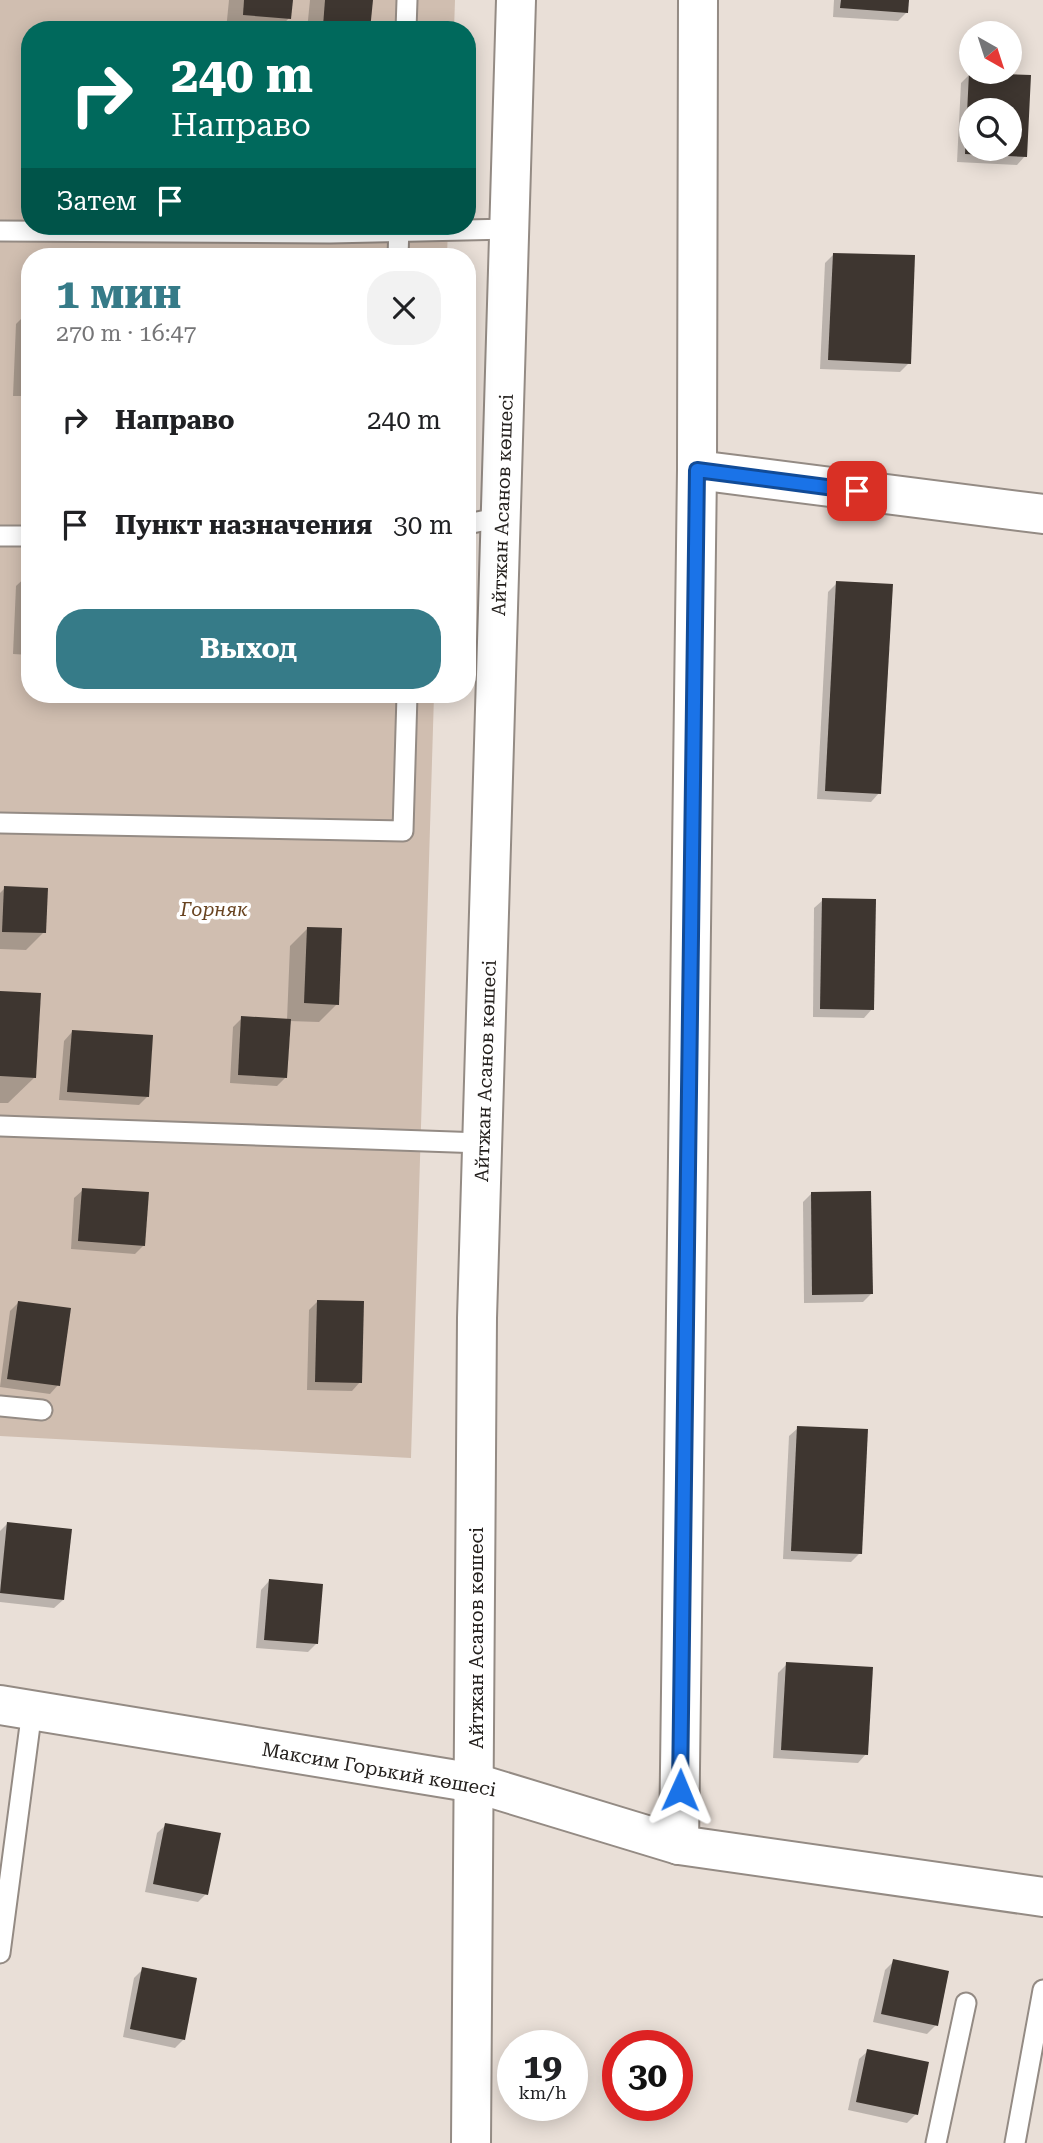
<!DOCTYPE html>
<html lang="ru">
<meta charset="utf-8">
<style>
:root{--surface:#fff;--page:#f2f2f2;--text:#202124;--muted:#757577;--accent:#367b88}
body{margin:0;font-family:"Roboto Serif",serif;background:var(--page);color:var(--text);height:100vh;display:flex;flex-direction:column;font-size:26px;white-space:nowrap}
*{box-sizing:border-box;margin:0}
p{font-size:23px;color:var(--muted)}
.icon{flex:none;width:38px;height:38px;fill:none;stroke:currentColor;stroke-width:2;stroke-linecap:round;stroke-linejoin:round}
.map{position:relative;flex:1;overflow:hidden}
.details{position:absolute;left:21px;top:248px;width:455px;height:455px;display:flex;flex-direction:column;background:var(--surface);border-radius:28px;box-shadow:0 4px 18px #0003}
.details>*{flex:none}
.banner{position:absolute;left:21px;top:21px;width:455px;height:214px;border-radius:28px;box-shadow:0 4px 18px #0003;background:#00695c;color:#fff;overflow:hidden}
.needle{width:46px;rotate:141deg}
.fabs{position:absolute;left:959px;top:21px;display:grid;gap:14px}
.fabs a{display:grid;place-items:center;width:63px;height:63px;border-radius:50%;background:var(--surface);box-shadow:0 4px 18px #0003;font-size:35px}
.speed{position:absolute;left:497px;top:2030px;display:flex;gap:14px;font-size:35px;font-weight:700;text-align:center}
.speed>*{display:grid;place-content:center;width:91px;height:91px;border-radius:50%;background:var(--surface);box-shadow:0 4px 18px #0003;line-height:1}
.speed small{font-size:18px;font-weight:400}
.speed .limit{border:10px solid #d22;background:#fff;color:#111}
.pin{position:absolute;display:grid;place-items:center;width:60px;height:60px;color:#fff;margin:-30px;border-radius:14px;box-shadow:0 4px 10px #0006}
.me{position:absolute;width:77px;margin:-38px;rotate:1deg;stroke-linejoin:round;filter:drop-shadow(0 0 5px #0008)}
.turn{display:flex;align-items:center;gap:24px;height:147px;padding:0 35px;font-size:32px}
.turn .icon{width:91px;height:91px;stroke-width:2.5}
.turn b{display:block;font-size:49px;line-height:60px}
.then{display:flex;align-items:center;height:66px;padding:0 35px;background:#0003;gap:14px;font-size:26px}
.round{display:grid;place-items:center;flex:none;width:74px;height:74px;border-radius:28px;background:var(--page)}
.overview{display:flex;align-items:center;justify-content:space-between;height:119px;padding:0 35px}
h1{font-size:42px;font-weight:700;line-height:52px;color:var(--accent)}
.action{display:flex;gap:14px;margin-top:auto;padding:14px 35px}
.action a{flex:1;height:80px;border-radius:28px;background:var(--accent);color:#fff;font-size:28px;font-weight:700;line-height:80px;text-align:center}
ul{padding:0;list-style:none}
li{display:flex;align-items:center;gap:21px;height:105px;padding:0 35px}
li div{flex:1}
li b{display:block;font-size:26px}
li em{font-style:normal}
.map>svg:first-child{display:block}
</style>
<div class="map">
<svg width="1043" height="2143" viewBox="0 0 1043 2143">
<rect width="100%" height="100%" fill="#e9dfd7"/>
<!-- green -->
<path fill="#d0beb0" d="M0,0H455L454,30H30V226H448L447,257H30V695H434L411,1458L0,1436Z"/>
<!-- shadow -->
<g fill="#0003" fill-rule="evenodd">
<path d="M229,0H291L289,18L278,30H226Z"/>
<path d="M310,0H371L368,30H307Z"/>
<path d="M834,0H907V12L898,21L833,17Z"/>
<path d="M970,74L1029,77L1025,156L1017,165L957,162L961,83ZM971,110H1010V149H971Z"/>
<path d="M833,255L909,363L900,372L820,369L825,263Z"/>
<path d="M30,310V396H13L16,324Z"/>
<path d="M30,573V655L13,654L16,586Z"/>
<path d="M837,583L879,793L871,802L817,799L828,592Z"/>
<path d="M5,888L44,932L26,950L0,949V893Z"/>
<path d="M823,900L872,1009L864,1018L813,1017L814,908Z"/>
<path d="M308,928L337,1004L319,1022L289,1021L286,1077L277,1086L230,1083L233,1027L242,1018L287,1020L290,946Z"/>
<path d="M0,992L35,1077L8,1103H0Z"/>
<path d="M72,1032L148,1096L139,1105L59,1100L64,1041Z"/>
<path d="M83,1190L144,1245L135,1254L71,1249L74,1198Z"/>
<path d="M812,1193L871,1294L863,1302L804,1303L803,1202Z"/>
<path d="M318,1301L360,1382L352,1391L307,1390L309,1310Z"/>
<path d="M19,1302L58,1385L50,1394L0,1387L10,1311Z"/>
<path d="M798,1428L860,1553L851,1562L783,1559L789,1436Z"/>
<path d="M8,1523L63,1600L54,1608L0,1602V1531Z"/>
<path d="M269,1581L317,1643L308,1652L256,1648L261,1590Z"/>
<path d="M787,1664L866,1754L858,1763L773,1758L778,1673Z"/>
<path d="M166,1825L206,1894L198,1902L145,1892L157,1833Z"/>
<path d="M894,1961L936,2025L927,2034L873,2022L885,1970Z"/>
<path d="M143,1969L184,2039L175,2048L123,2037L134,1978Z"/>
<path d="M868,2051L916,2114L907,2123L848,2110L859,2059Z"/>
</g>
<!-- building -->
<g fill="#3e3630" fill-rule="evenodd">
<path d="M244,0H293L291,19L243,15Z"/>
<path d="M325,0H373L370,30L323,26Z"/>
<path d="M841,0H909L908,13L840,8Z"/>
<path d="M969,73L1031,75L1027,157L965,154ZM971,110H1010V149H971Z"/>
<path d="M833,253L915,255L911,364L828,360Z"/>
<path d="M836,581L893,584L881,794L825,791Z"/>
<path d="M4,886L48,888L46,933L2,932Z"/>
<path d="M822,898L876,899L874,1010L820,1009Z"/>
<path d="M307,927L342,928L339,1005L304,1003Z"/>
<path d="M0,991L41,993L36,1078L0,1076Z"/>
<path d="M241,1016L291,1019L287,1078L238,1075Z"/>
<path d="M72,1030L153,1035L149,1097L67,1092Z"/>
<path d="M82,1188L149,1192L145,1246L78,1241Z"/>
<path d="M871,1191L873,1294L812,1295L811,1192Z"/>
<path d="M317,1300L364,1301L362,1383L315,1382Z"/>
<path d="M18,1301L71,1308L60,1386L7,1379Z"/>
<path d="M797,1426L868,1429L862,1554L791,1551Z"/>
<path d="M7,1522L72,1529L64,1600L0,1593Z"/>
<path d="M269,1579L323,1584L318,1644L264,1640Z"/>
<path d="M786,1662L873,1667L868,1755L781,1750Z"/>
<path d="M165,1823L221,1833L208,1895L153,1884Z"/>
<path d="M893,1959L949,1971L938,2026L881,2014Z"/>
<path d="M142,1967L197,1978L185,2040L130,2029Z"/>
<path d="M867,2049L929,2062L918,2115L856,2102Z"/>
</g>
<g fill="none" stroke-linecap="round" stroke-linejoin="round">
<defs>
<g id="lane">
<path d="M406,30L407,0"/>
<path d="M0,231L330,233L511,229"/>
<path d="M398,257L399,226"/>
<path d="M467,524L502,517"/>
<path d="M0,536H30"/>
<path d="M0,823L403,831L407,695"/>
<path d="M0,1126L482,1143"/>
<path d="M0,1406L42,1410"/>
<path d="M0,1953L32,1710"/>
<path d="M936,2143L966,2003"/>
<path d="M1015,2143L1043,1990"/>
</g>
<g id="street">
<path d="M697,470L1043,514"/>
<path d="M0,1705L475,1783L679,1845L1043,1897"/>
<path d="M679,1845L697,470L698,0"/>
</g>
<path id="secondary" d="M471,2143L477,1318L516,0"/>
</defs>
<!-- lane casing -->
<use href="#lane" stroke="#948b84" stroke-width="23"/>
<!-- street casing -->
<use href="#street" stroke="#948b84" stroke-width="42"/>
<!-- secondary casing -->
<use href="#secondary" stroke="#948b84" stroke-width="42"/>
<!-- lane -->
<use href="#lane" stroke="#fff" stroke-width="19"/>
<!-- street -->
<use href="#street" stroke="#fff" stroke-width="38"/>
<!-- secondary -->
<use href="#secondary" stroke="#fff" stroke-width="38"/>
</g>
<g fill="none" stroke-linecap="round" stroke-linejoin="round">
<defs>
<path id="route" d="M680,1790L697,470L857,491"/>
</defs>
<!-- route casing -->
<use href="#route" stroke="#114b97" stroke-width="18"/>
<!-- route -->
<use href="#route" stroke="#1a73e8" stroke-width="12"/>
</g>
<g text-anchor="middle" stroke-width="7" stroke-linejoin="round" paint-order="stroke">
<!-- street labels -->
<g font-size="19" fill="#24201d" stroke="#fff">
<text transform="translate(502 505) rotate(-88)" y="7">Айтжан Асанов көшесі</text>
<text transform="translate(485 1071) rotate(-88)" y="7">Айтжан Асанов көшесі</text>
<text transform="translate(476 1638) rotate(-90)" y="7">Айтжан Асанов көшесі</text>
<text transform="translate(379 1769) rotate(10)" y="7">Максим Горький көшесі</text>
</g>
<!-- park labels -->
<g font-size="19" font-style="italic" fill="#684320" stroke="#fff">
<text x="214" y="916">Горняк</text>
</g>
</g>
</svg>
<div class="fabs">
<a><svg class="needle" viewBox="-14 -14 28 28"><path d="M0-13l5 13h-10z" fill="#e53935"/><path d="M0 13l5-13h-10z" fill="#757577"/></svg></a>
<a><svg class="icon" aria-label="search" viewBox="0 0 24 24"><circle cx="10" cy="10" r="6"/><path d="M15 15l6 6"/></svg></a>
</div>
<div class="speed"><div>19<small>km/h</small></div><div class="limit">30</div></div>
<div class="pin" style="left:857px;top:491px;background:#d93025"><svg class="icon" aria-label="arrive" viewBox="0 0 24 24"><path d="M6 21V4h12l-3 4 3 4H6"/></svg></div>
<svg class="me" style="left:680px;top:1790px" viewBox="-20 -20 40 40"><path d="M0-17L14 15 0 8-14 15z" fill="#1a73e8" stroke="#fff" stroke-width="4"/></svg>
<div class="banner">
<div class="turn"><svg class="icon" aria-label="right" viewBox="0 0 24 24"><path d="M7 20v-9h11M14 6l5 5-5 5"/></svg><div><b>240 m</b>Направо</div></div>
<div class="then">Затем<svg class="icon" aria-label="arrive" viewBox="0 0 24 24"><path d="M6 21V4h12l-3 4 3 4H6"/></svg></div>
</div>
<section class="details">
<div class="overview"><div><h1>1 мин</h1><p>270 m · 16:47</p></div><a class="round"><svg class="icon" aria-label="close" viewBox="0 0 24 24"><path d="M6 6l12 12M18 6L6 18"/></svg></a></div>
<ul>
<li><svg class="icon" aria-label="right" viewBox="0 0 24 24"><path d="M7 20v-9h11M14 6l5 5-5 5"/></svg><div><b>Направо</b></div><em>240 m</em></li>
<li><svg class="icon" aria-label="arrive" viewBox="0 0 24 24"><path d="M6 21V4h12l-3 4 3 4H6"/></svg><div><b>Пункт назначения</b></div><em>30 m</em></li>
</ul>
<div class="action"><a>Выход</a></div>
</section>
</div>
